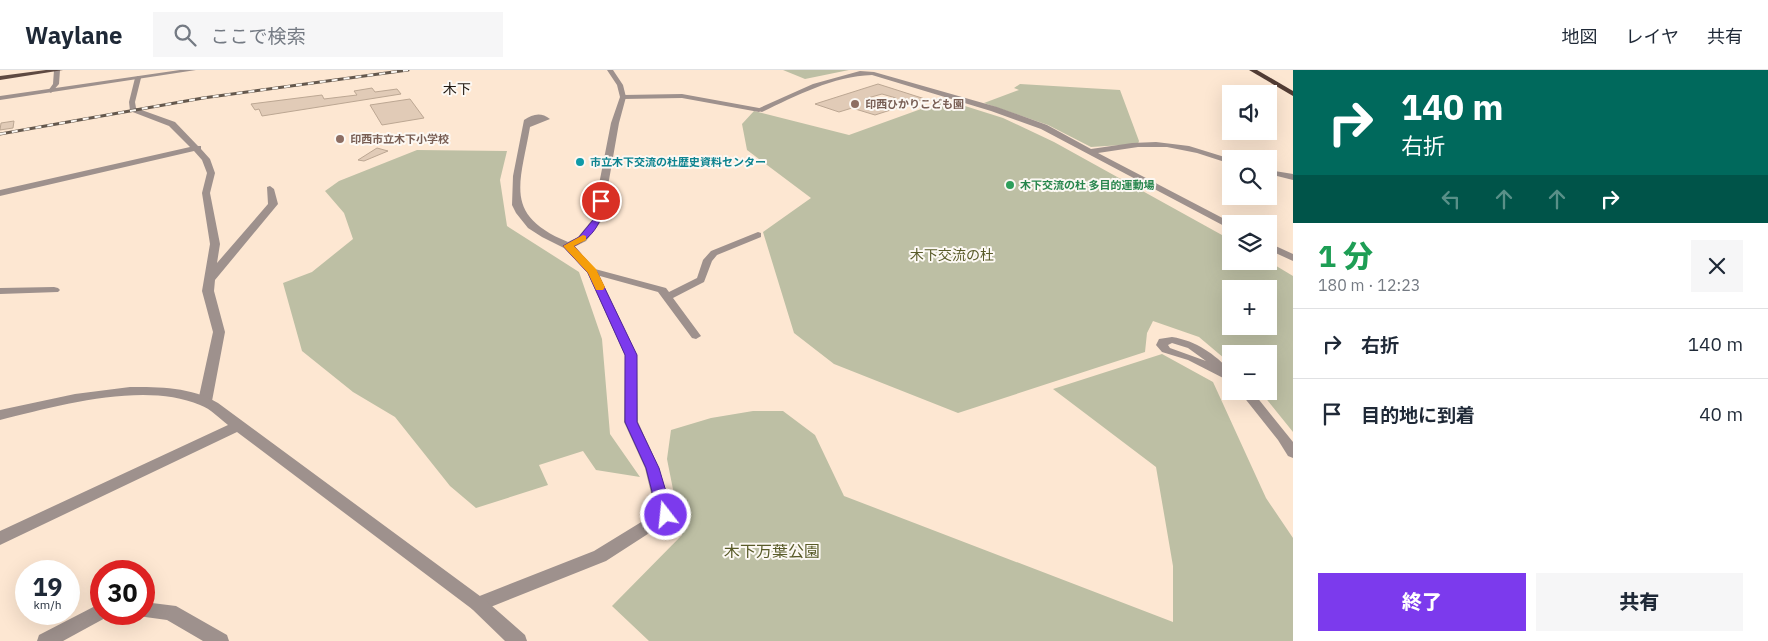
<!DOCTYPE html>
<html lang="ja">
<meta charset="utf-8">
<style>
:root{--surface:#fff;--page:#f6f6f7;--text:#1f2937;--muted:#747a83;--line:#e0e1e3;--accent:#7c3aed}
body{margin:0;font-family:"IBM Plex Sans","Noto Sans JP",sans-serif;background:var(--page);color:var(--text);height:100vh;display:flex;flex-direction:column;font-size:19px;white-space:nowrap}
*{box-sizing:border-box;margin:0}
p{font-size:16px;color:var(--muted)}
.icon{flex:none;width:28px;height:28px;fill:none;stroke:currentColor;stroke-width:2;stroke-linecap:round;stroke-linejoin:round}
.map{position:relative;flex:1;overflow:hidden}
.details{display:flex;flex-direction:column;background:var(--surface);width:475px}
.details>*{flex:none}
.top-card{background:#00695c;color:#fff;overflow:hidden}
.buttons{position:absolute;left:1222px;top:15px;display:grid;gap:10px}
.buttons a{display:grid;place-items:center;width:55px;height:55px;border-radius:0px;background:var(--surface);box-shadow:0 5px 20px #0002;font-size:25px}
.speed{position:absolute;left:15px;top:490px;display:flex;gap:10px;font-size:25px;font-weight:700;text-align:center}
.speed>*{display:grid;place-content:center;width:65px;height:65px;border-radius:50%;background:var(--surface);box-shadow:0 5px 20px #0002;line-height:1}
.speed small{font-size:12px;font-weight:400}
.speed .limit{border:8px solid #d22;background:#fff;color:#111}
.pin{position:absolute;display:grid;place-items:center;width:42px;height:42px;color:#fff;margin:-21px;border:2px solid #fff;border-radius:50%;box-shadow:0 1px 5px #0007}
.me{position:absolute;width:55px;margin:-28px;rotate:344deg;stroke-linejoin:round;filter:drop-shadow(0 0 4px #0008)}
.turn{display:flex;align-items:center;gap:18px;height:105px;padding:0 25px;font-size:22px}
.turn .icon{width:65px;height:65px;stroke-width:2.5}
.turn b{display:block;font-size:35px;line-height:42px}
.lanes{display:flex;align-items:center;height:48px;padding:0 25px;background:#0003;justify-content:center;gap:25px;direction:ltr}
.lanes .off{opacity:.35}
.round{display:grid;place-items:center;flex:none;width:52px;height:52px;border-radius:0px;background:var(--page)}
.headline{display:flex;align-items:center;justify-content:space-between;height:85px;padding:0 25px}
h1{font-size:30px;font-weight:800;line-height:38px;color:#1e9e55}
.primary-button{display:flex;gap:10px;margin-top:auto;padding:10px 25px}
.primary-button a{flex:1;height:58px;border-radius:0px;background:var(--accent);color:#fff;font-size:20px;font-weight:800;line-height:58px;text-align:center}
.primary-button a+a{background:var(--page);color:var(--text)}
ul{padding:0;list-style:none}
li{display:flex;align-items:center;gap:15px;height:70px;padding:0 25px;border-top:1px solid var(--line)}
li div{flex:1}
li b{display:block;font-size:19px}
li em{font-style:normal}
header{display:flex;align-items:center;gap:30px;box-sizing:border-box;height:70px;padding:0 25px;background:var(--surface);border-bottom:1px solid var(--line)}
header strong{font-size:24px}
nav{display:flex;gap:28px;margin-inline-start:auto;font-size:18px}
.search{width:350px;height:45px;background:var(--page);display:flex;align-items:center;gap:12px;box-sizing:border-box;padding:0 18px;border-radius:0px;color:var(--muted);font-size:19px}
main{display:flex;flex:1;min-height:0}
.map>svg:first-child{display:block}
</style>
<header>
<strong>Waylane</strong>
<div class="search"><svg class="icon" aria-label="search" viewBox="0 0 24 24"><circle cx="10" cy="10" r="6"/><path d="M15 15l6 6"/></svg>ここで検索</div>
<nav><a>地図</a><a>レイヤ</a><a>共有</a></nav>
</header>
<main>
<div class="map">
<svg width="1293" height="571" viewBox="0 0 1293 571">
<rect width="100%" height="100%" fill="#fde7d2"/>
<!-- green -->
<g fill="#bdbfa4" fill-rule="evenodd">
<path d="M783,0H849L805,9Z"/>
<path d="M1020,14L1120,20L1139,71L1138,74L1091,77L1048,55L984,33L1019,20L1014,18Z"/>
<path d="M946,30L1003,48L1054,72L1231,170V191H1268L1293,206V362L1260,321H1269V284H1231V294L1199,267L1153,251L1147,263L1145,282L958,343L834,294L794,263L763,162L811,128L747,80L742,54L754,41L849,65ZM1231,219H1269V256H1231Z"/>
<path d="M417,80L507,81L500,110L507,156L579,202L602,269L610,364L640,407L596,400L583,381L539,395L548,415L476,438L450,416L395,347L353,322L302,281L283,213L312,202L353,169L344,143L325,121L339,111Z"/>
<path d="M1162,284L1213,312L1266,428L1293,468V571H649L612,536L682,465L667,389L671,360L711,348L753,341H783L815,365L844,426L1173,552V496L1156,397L1053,319Z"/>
</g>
<!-- building -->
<g fill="#e1cbb7" stroke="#bca793" fill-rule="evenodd">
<path d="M878,14L925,29L875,45L852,38L839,42L815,34ZM882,24L896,28L882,33L864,29Z"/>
<path d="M372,18L375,22L397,19L401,24L262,46L259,39L255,40L251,34L322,25L324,29L357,25L354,21Z"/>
<path d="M410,29L424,48L382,55L370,35Z"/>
<path d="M14,51L13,58L0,60L1,53Z"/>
<path d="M377,78L388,81L364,91L358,90Z"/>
</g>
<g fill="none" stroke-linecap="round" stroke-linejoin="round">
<!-- service -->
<g fill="#9e918d" fill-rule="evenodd">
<path d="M682,24L759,38L762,40L759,42L682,28L623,29L620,27L623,25Z"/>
<path d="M758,162L761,163V167L717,185L712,191L704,212L673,228L701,266L696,269L692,268L658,222L589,203L587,201L592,198L595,199L666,218L669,222L697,208L703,190L711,181Z"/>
<path d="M1172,267C1197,271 1214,284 1231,301V312L1188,290L1162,282L1156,275L1159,269ZM1172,273L1188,278L1206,291L1170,278L1168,275Z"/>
<path d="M1239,321H1252L1293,372V388L1288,386L1278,370Z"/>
</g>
<!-- minor -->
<g fill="#9e918d" fill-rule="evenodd">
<path d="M54,0H60L59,14L51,23L48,21L53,14Z"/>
<path d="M607,0H613L623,15L626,27L619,53L602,150L586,171L574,177L597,201L637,285L638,352L659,398L673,445L671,449L606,491L478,542L472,539L469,534L472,529L594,481L656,443L645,398L624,352L625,285L587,202L564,178L542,167L528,158L516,143L512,135L513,106L524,50C533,44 541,42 550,49L530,57C520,115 503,145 568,172L578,167L592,150L611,53L620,27L617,15Z"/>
<path d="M860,1L874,2L997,37L1047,55L1091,79L1132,73L1156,72L1189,76L1231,89V94L1197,83L1167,77H1138L1098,83L1234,154H1231V159L1228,158L1041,59L991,41L872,5C833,6 796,26 762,42L755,40L813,14Z"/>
<path d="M138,6L141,8L135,32L136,38L175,52L198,76H201V79L210,89L215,103L210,123L220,174L217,193L268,134L267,117L270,116L274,119L278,134L215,210L214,221L225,262L212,331L210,334H200L198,331L213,262L202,221L210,174L202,123L207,103L202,90L194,81L0,126V120L190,77L169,56L130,41L129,32L135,8Z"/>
<path d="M1269,100L1293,104V110L1269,104Z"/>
<path d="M1269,173L1293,184V191L1269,180Z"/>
<path d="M54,217L58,218L60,220L58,222L0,224V218Z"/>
<path d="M144,532L176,536L227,565L229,571H203L167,550L138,546L137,544H144Z"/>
<path d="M101,533V544H109L107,547L63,571H37L39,565Z"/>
</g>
<!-- tertiary -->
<g fill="#9e918d" fill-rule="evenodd">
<path d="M180,0H196L0,30V26Z"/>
<path d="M130,317C159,317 192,317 218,333L484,529L525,565L527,571H505L472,539L237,362L0,475V461L228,355C219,348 211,339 200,335C144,311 57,336 0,350V340L75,324Z"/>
</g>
<!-- primary -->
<path fill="#5e4941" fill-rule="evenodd" d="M46,0H63L0,10V6Z"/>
<!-- trunk -->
<path fill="#523c34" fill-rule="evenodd" d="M1249,0H1257L1293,21V26Z"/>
<defs>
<path id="rail" d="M0,64L203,28L408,0"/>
</defs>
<!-- rail casing -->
<use href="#rail" stroke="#64584d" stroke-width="3"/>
<!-- rail -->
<use href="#rail" stroke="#fcf8f3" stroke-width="2" stroke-dasharray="6" stroke-linecap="butt"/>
</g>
<!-- route -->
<path fill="#7c3aed" stroke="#51269a" d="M601,128L605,131C601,153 595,166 574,176L597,202L637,285V352L659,398L673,445L671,449L666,450L660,449L658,445L646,398L625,352V285L588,203L563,176L579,167L593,150L596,131Z"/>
<!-- slow -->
<path fill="#f59e0b" d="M583,165L586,166V170L574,176L596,199L605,217L603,220H596L588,203L563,176Z"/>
<!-- markers -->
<g fill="#8d6e63" stroke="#fcf8f3" stroke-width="2">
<circle cx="855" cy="34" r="5"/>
<circle cx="340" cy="69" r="5"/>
</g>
<circle fill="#0f9aa8" stroke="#fcf8f3" stroke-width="2" cx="580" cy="92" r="5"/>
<circle fill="#2e9e5b" stroke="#fcf8f3" stroke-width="2" cx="1010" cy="115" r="5"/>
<g text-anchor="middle" stroke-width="4" stroke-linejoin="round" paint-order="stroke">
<!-- far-education labels -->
<g font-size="11" font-weight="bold" fill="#785e54" stroke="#fcf8f3" text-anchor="start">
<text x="865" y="38">印西ひかりこども園</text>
<text x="350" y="73">印西市立木下小学校</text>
</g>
<!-- far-culture labels -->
<g font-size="11" font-weight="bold" fill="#0d838f" stroke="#fcf8f3" text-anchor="start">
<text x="590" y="96">市立木下交流の杜歴史資料センター</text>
</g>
<!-- far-leisure labels -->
<g font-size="11" font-weight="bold" fill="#27864d" stroke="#fcf8f3" text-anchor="start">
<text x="1020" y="119">木下交流の杜 多目的運動場</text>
</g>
<!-- far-quarter labels -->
<g font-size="14" fill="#1f1710" stroke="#fcf8f3">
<text x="457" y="24">木下</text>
</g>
<!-- park labels -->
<g font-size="14" fill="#595b29" stroke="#fcf8f3">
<text x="952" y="190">木下交流の杜</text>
</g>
<!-- near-park labels -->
<g font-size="16" fill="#595b29" stroke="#fcf8f3">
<text x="772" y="487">木下万葉公園</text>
</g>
</g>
</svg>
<div class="buttons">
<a><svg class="icon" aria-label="sound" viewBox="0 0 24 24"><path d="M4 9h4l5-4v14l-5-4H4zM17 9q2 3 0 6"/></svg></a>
<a><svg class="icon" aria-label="search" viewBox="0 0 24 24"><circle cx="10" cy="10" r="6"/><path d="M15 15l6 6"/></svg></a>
<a><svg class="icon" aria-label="layers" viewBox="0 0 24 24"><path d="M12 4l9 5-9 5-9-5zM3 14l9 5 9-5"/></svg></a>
<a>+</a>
<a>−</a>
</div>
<div class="speed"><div>19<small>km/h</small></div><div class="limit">30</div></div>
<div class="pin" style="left:601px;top:131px;background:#d93025"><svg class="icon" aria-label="arrive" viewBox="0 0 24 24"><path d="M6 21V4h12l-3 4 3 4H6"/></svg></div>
<svg class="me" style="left:666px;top:445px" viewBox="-20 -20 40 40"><circle r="17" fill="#7c3aed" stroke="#fff" stroke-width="3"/><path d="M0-11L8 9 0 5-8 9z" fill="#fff"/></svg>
</div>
<section class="details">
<div class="top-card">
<div class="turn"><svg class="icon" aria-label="right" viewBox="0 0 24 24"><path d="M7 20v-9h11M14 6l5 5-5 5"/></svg><div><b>140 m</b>右折</div></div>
<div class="lanes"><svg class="icon off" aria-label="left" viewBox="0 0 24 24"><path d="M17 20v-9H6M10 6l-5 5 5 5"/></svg><svg class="icon off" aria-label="ahead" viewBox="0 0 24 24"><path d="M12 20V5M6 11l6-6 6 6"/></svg><svg class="icon off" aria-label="ahead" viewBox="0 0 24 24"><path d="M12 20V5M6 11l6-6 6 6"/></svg><svg class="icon" aria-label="right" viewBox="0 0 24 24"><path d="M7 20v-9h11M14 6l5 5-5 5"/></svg></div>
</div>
<div class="headline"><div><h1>1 分</h1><p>180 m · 12:23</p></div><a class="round"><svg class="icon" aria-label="close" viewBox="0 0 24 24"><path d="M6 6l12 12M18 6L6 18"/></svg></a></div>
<ul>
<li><svg class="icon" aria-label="right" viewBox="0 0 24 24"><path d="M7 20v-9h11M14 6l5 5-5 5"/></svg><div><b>右折</b></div><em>140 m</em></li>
<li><svg class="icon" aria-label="arrive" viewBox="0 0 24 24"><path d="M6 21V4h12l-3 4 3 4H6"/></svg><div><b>目的地に到着</b></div><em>40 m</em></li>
</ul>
<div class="primary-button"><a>終了</a><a>共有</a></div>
</section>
</main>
